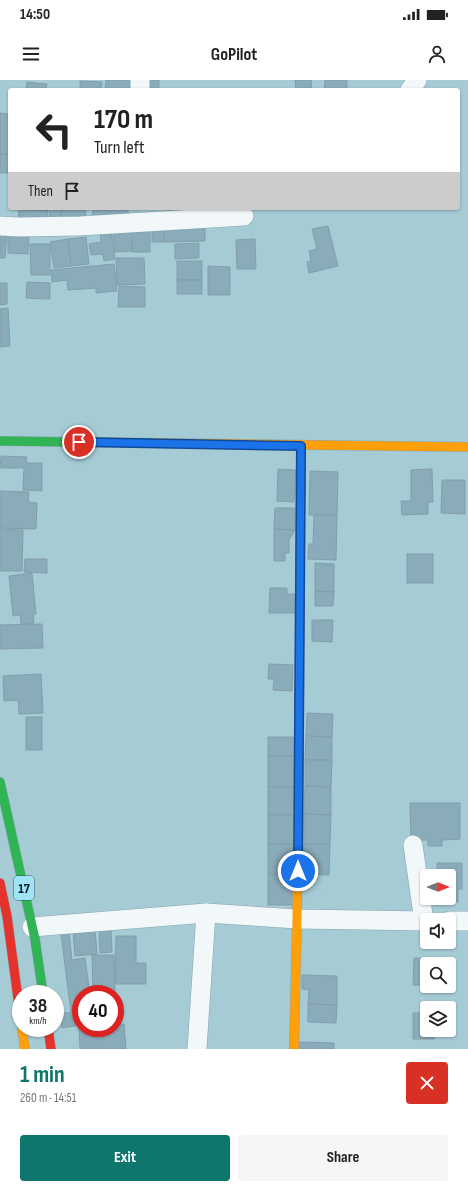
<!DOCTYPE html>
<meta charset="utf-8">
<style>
:root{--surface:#fff;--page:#f6f6f6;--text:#222;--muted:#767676;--accent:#0f766e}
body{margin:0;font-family:"Sofia Sans Condensed",sans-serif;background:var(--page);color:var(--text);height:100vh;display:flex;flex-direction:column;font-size:15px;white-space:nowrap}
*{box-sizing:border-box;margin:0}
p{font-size:13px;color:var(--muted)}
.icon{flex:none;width:22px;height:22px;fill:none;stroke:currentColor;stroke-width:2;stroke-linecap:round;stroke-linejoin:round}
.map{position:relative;height:969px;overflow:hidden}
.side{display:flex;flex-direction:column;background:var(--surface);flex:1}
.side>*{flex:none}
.top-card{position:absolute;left:8px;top:8px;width:452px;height:122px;border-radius:4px;box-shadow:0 1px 3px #0004;background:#fff;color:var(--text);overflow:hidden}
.needle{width:26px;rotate:90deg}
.buttons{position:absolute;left:420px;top:789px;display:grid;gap:8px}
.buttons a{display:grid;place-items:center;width:36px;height:36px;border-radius:4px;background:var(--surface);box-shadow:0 1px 3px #0004;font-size:20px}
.speed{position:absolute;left:12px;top:905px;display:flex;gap:8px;font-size:20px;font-weight:700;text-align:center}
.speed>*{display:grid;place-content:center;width:52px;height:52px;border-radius:50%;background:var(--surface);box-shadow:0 1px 3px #0004;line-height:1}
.speed small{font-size:10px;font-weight:400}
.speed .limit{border:6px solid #d22;background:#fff;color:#111}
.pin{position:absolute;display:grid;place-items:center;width:34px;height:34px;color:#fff;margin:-17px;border:2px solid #fff;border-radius:50%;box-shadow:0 1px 4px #0007}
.me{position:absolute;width:44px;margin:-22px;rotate:0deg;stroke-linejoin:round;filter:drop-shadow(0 0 3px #0008)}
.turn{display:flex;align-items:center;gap:14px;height:84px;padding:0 20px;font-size:18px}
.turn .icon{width:52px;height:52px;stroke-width:2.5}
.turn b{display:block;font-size:28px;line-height:34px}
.then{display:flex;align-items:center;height:38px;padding:0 20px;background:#0003;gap:8px;font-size:15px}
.round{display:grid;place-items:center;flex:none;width:42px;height:42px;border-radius:4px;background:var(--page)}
.head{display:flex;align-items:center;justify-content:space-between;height:68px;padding:0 20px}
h1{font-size:24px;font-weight:700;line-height:30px;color:var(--accent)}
.primary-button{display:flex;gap:8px;margin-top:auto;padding:8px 20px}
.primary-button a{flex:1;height:46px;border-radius:4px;background:var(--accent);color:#fff;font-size:16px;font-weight:700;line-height:46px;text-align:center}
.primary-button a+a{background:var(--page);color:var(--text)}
.status{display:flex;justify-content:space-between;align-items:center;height:28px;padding:0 20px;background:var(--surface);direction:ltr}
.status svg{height:11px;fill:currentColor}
header{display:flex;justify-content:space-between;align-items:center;height:52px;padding:0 20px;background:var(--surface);font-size:18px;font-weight:700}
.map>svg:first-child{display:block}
</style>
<div class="status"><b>14:50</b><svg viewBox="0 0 49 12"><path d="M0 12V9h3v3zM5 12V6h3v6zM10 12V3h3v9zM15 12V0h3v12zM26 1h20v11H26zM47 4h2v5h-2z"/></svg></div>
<header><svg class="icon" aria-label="menu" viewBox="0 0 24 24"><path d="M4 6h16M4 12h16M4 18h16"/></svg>GoPilot<svg class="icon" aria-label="person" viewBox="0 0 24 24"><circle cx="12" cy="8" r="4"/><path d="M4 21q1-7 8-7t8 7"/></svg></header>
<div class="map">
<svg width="468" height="969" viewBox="0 0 468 969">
<rect width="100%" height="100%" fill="#a5cbd5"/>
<!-- building -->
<g fill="#8aabb9" stroke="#839ea9">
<path d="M106,0H135V10H105Z"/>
<rect x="144" y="0" width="15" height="10"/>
<path d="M295,0H311L312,10H296Z"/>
<path d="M325,0H347V10H324Z"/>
<path d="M80,1L102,2L101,10H80Z"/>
<path d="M27,2L47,4L46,10H26Z"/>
<path d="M0,33L10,34V74H0Z"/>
<path d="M0,74L10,75V93H0Z"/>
<path d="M19,128H27V130L48,131L47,144L18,142Z"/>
<path d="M27,128H48V131L27,130Z"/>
<path d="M50,128H61L60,141H49Z"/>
<path d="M62,128H86L85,142L61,140Z"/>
<path d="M93,128L128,129V139L92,137Z"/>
<path d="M166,128H221L167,137Z"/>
<path d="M205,144V161L164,162L163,146Z"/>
<path d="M152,146H163L164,162H152Z"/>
<path d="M328,146L338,186L309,193L307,182L311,181L309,171L317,169L312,149Z"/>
<path d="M130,148L132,171L115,172L113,150Z"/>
<path d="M111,149L115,179L104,181L103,174L91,175L89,164L101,162L100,151Z"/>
<rect x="132" y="152" width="18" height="20"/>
<path d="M8,153H29L28,174L8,173Z"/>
<path d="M0,154H7L5,178H0Z"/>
<path d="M86,157L89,184L71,186L68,159Z"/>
<path d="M68,159L71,186L54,188L50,162Z"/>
<path d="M255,159L256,189H237L236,160Z"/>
<path d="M199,163V178L175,179V164Z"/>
<path d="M30,164H50V195H31Z"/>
<path d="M116,178H144L145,204L117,205Z"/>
<rect x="177" y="181" width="25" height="19"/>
<path d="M114,184L117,211L96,213V208L68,210L67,200L52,202L51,190Z"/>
<path d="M208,186L230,187V215H208Z"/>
<rect x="177" y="200" width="25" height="14"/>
<path d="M27,202L50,203V219L26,218Z"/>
<path d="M0,203H7V224L0,225Z"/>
<path d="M119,206L145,207V227H118Z"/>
<path d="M8,228L10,266L0,267V229Z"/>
<path d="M1,376L27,377L26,383H42V411L23,410L24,388H0Z"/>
<path d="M278,389L296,390L294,422L277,421Z"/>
<path d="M432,389L433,422H428V434L402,435L401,421H411V390Z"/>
<path d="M310,391L338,392L337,435H309Z"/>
<path d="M442,400H465V434L441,433Z"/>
<path d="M0,411L29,412L28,422L37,423L36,449L0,448Z"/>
<path d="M275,428H295V450L274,449Z"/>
<path d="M314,435H337L336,480L308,479L309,464H313Z"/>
<path d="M0,449L23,450L22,491H0Z"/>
<path d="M274,449L295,450L289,460V473H285V481H274Z"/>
<rect x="407" y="474" width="26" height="29"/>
<path d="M25,479H47V493L24,492Z"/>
<path d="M315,483L334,484V512L315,511Z"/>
<path d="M32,493L36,534H33L34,543L21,544L20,535L13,536L9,496Z"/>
<path d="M270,508H287V514H295V533H269Z"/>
<path d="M315,511L334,512L333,526H315Z"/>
<path d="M312,540H333L332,562L312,561Z"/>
<path d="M42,544L43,568L0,569V545Z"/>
<path d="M269,584L293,585L292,611L273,610L274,599H268Z"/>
<path d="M41,594L43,633L19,634L18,620L4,621L3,596Z"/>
<path d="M307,633L333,634L332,657L306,656Z"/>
<rect x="26" y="637" width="16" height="33"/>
<path d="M306,656L332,657V680H305Z"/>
<rect x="268" y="657" width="26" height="19"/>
<rect x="268" y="676" width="26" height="31"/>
<path d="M305,680H332L331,707L305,706Z"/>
<path d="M305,706L331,707V735L304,734Z"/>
<rect x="268" y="707" width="26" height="28"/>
<path d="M410,723H460V759L442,760V766H428V760H411Z"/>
<path d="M304,734L331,735L330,764H304Z"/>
<rect x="268" y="735" width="26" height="29"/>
<rect x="268" y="764" width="26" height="30"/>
<path d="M304,764H330L329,795L303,794Z"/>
<path d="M437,783H462V809H458V822H445V818H449V796H437Z"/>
<rect x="268" y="794" width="26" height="31"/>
<path d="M95,849L97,874L75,876L73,850Z"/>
<path d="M99,849H111L112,872L100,873Z"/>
<path d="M69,853L72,880L85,878L90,914H81L80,945L62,948L60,934L71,932L61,854Z"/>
<path d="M116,856H136V883H146V904H115Z"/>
<path d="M92,875H114L115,914H93Z"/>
<path d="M414,878L436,879V884H427V905H413Z"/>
<path d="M302,895L337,896V925L308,924L309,910L302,909Z"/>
<path d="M308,924L337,925L336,943L308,942Z"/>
<path d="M413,933H427V950H434V959H413Z"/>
<path d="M124,944L126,969H80L79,948H115V945Z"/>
<path d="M299,962L334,963V969H299Z"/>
</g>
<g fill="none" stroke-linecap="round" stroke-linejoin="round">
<defs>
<g id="street">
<path d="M140,10V0"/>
<path d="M410,10L417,0"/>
<path d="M0,146L19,147L80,146L244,136"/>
<path d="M413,765L424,842"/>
<path d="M449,841H468"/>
<path d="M32,847L206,833L297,839L427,841"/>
<path d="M197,969L206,833"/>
</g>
<g id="fast">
<path d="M0,361L155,363"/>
<path d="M0,702L35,859L43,914"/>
</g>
<g id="slow">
<path d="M155,363L468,367"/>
<path d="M22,948L25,969"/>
<path d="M294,969L297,839L299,650"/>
</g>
<g id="jam">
<path d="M299,650L301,366"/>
<path d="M0,803L7,836L21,941"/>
<path d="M48,948L51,969"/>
</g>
</defs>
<!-- street casing -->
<use href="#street" stroke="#87a5ad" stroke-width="20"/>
<!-- fast casing -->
<use href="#fast" stroke="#87a5ad" stroke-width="10"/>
<!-- slow casing -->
<use href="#slow" stroke="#87a5ad" stroke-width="10"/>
<!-- jam casing -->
<use href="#jam" stroke="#87a5ad" stroke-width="10"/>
<!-- street -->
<use href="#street" stroke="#f2f7f9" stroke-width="19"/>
<!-- fast -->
<use href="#fast" stroke="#30b455" stroke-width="9"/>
<!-- slow -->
<use href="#slow" stroke="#ff9f0a" stroke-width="9"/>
<!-- jam -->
<use href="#jam" stroke="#e5322d" stroke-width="9"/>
</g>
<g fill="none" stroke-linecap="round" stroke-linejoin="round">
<defs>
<path id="route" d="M79,362L301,366L298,791"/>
</defs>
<!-- route casing -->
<use href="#route" stroke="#114b97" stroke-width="10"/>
<!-- route -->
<use href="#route" stroke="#1a73e8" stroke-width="7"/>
</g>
<g text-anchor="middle" stroke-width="3.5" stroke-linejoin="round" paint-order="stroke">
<!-- shield labels -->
<rect fill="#9ee3f7" stroke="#2f5762" stroke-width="1" x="14" y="796" width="20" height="24" rx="3"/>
<g font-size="14" font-weight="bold" fill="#001b22">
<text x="24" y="813">17</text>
</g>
</g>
</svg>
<div class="buttons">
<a><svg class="needle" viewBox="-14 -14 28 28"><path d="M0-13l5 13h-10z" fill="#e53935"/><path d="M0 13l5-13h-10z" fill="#767676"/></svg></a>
<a><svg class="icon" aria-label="sound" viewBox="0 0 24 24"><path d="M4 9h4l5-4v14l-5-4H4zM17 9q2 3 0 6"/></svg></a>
<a><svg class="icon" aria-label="search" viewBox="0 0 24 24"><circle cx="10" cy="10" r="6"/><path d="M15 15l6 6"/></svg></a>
<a><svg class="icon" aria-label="layers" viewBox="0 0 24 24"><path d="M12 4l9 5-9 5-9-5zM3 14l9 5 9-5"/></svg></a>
</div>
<div class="speed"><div>38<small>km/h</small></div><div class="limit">40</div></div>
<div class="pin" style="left:79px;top:362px;background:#d93025"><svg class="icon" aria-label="arrive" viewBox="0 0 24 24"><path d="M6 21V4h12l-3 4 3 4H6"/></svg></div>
<svg class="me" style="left:298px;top:791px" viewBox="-20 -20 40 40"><circle r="17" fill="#1a73e8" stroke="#fff" stroke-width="3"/><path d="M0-11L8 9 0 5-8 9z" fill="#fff"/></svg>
<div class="top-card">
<div class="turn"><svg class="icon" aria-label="left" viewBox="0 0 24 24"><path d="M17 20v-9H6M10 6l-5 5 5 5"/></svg><div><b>170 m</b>Turn left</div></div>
<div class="then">Then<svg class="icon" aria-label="arrive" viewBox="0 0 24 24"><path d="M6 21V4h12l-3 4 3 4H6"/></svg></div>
</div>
</div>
<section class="side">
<div class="head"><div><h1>1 min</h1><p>260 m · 14:51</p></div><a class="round" style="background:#d93025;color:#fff"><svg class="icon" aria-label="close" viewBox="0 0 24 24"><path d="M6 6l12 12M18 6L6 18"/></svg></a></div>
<div class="primary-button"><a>Exit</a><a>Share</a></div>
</section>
